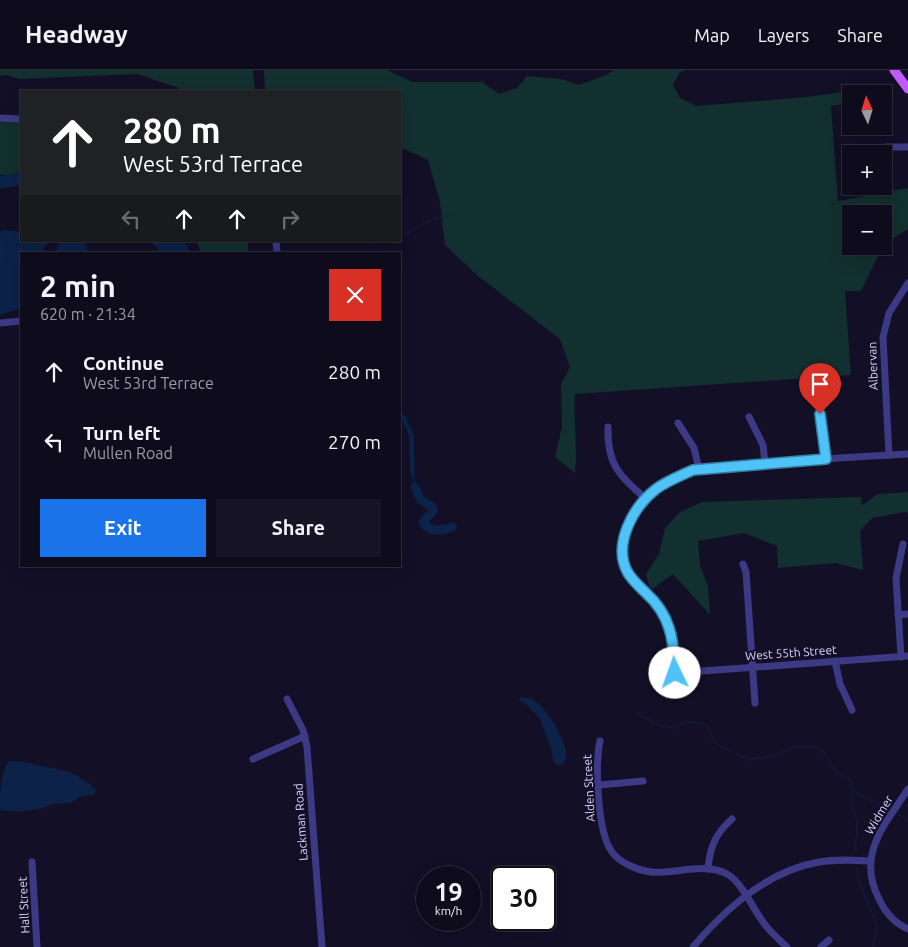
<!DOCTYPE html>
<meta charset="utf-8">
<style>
:root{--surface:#0e0b1c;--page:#171425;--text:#f1f3f6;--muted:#9b9ba3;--line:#2e2b3b;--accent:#1a73e8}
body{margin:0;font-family:Ubuntu,sans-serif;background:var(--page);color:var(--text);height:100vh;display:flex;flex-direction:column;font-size:19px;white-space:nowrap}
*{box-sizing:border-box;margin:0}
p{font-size:16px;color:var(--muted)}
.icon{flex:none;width:28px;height:28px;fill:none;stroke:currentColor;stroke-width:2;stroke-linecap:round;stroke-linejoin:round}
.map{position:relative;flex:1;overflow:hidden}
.drawer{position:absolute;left:20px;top:182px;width:381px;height:315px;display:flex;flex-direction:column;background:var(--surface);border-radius:0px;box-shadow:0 5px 20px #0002,0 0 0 1px var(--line)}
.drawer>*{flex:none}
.banner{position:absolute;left:20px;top:20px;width:381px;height:152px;border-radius:0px;box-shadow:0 5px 20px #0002,0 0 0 1px var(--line);background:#202124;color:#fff;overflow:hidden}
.needle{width:32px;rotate:356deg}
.tools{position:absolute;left:842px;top:15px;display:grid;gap:10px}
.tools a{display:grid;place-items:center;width:50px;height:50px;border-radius:0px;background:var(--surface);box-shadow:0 5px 20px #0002,0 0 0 1px var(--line);font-size:25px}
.speed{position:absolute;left:416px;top:796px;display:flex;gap:10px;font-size:25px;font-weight:700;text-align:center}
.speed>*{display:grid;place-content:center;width:65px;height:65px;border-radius:50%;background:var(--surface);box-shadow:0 5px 20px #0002,0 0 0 1px var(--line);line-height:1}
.speed small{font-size:12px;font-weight:400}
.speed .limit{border:2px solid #111;border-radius:8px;background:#fff;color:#111}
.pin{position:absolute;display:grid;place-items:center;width:42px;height:42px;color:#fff;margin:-51px -21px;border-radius:50% 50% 50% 0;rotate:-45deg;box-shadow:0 0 5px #0007}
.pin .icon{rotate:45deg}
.me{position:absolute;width:55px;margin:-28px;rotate:357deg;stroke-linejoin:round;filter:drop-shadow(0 0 4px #0008)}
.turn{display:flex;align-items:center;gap:18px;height:105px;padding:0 20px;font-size:22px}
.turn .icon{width:65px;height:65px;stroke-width:2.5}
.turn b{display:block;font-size:35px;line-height:42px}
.lanes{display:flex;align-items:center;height:48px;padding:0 20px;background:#0003;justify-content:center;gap:25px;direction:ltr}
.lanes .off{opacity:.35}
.round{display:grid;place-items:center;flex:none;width:52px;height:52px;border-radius:0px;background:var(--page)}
.overview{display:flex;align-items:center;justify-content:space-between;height:85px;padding:0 20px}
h1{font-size:30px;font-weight:700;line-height:38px}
.button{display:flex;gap:10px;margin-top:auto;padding:10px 20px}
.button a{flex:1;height:58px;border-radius:0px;background:var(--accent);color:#fff;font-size:20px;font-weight:700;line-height:58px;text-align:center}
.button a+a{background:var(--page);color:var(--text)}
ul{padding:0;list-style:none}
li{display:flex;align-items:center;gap:15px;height:70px;padding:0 20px}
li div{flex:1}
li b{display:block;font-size:19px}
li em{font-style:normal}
header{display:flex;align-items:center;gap:30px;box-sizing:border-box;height:70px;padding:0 25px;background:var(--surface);border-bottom:1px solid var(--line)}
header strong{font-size:24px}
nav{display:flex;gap:28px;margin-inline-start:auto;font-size:18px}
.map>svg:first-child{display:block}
</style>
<header>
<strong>Headway</strong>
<nav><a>Map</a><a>Layers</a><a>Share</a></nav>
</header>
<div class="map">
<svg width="908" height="877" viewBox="0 0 908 877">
<rect width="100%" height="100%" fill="#130f26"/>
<!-- green -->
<g fill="#12302f" fill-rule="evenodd">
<path d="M0,0H253L255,21H178L179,18L137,4L19,9L6,5L0,6Z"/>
<path d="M264,0H387L413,12H482L499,24L517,18L527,6L561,9L579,15L606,5L614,0H687L680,2L673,15L680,28L696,36L808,27L862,19L869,21L865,24H851V33L831,36L838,131L908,118V159L890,170L880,182L861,221H845L851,305L575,324C573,350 578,376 575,403L555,387L562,357L561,314L570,297L560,269L478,206L445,175L440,132L428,90L400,77V21H265ZM851,144H884V176H851Z"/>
<path d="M0,49L21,50V101L9,105H0Z"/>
<path d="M196,171H248V184H202Z"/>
<path d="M908,422V443L904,442L872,448L860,461L863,500L835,493L778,498L777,476L744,463L698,471L700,496L708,516L710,545L673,504L652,519L649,515L646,504L659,484L665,458L680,442L702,432L861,427L862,435L878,424Z"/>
</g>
<!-- water -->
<g fill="#0c2248">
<path d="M21,102V115L0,119V106Z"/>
<path d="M5,160L21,162V171H49L44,178V184H21V238L0,245V161Z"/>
<path d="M61,171H85L88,184H54Z"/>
<path d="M148,171H184L192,184H157L158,178Z"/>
<path d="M400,342L406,347L414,366L415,417L410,401L409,366C407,357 400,351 400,342Z"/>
<path d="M520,627C525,627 531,628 535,631C547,638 569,675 566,688C565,693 563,694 559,696L554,693L551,678L540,649L527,635L519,630Z"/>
<path d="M9,691H18L70,702L87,712L96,720L95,724L79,727L71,733L53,734L43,738L18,742L0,740C0,723 0,704 9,691Z"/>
</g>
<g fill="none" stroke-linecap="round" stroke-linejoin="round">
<!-- stream -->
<g stroke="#0c2248" stroke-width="1">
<path d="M435,149L447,147L450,145"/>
<path d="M400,165L410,162L430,150"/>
<path d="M371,175L375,171"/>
<path d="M636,643L661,656L675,658C685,650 693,652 706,655L716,674L749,690L776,685L794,677H814L824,682L833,698L850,710L854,722C848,733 857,743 857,755C857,763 855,771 856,780"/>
<path d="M855,723L886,738"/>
<path d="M898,745L908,750"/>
<path d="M857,800L859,812L877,855L873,877"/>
</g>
<!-- river -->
<path stroke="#0c2248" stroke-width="9" d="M415,417L420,429L432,437L433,441L423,452C429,463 441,461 452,457"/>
<!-- minor -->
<g stroke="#3d3a85" stroke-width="7">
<path d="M0,48L21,49"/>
<path d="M873,82L886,77H908"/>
<path d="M276,171L277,184"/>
<path d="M0,253L21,251"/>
<path d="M820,344L826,389"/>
<path d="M749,347L763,375L765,393"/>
<path d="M678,353L694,378L699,399"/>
<path d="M608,357C607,395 619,405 646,429"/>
<path d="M908,384C855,387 802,390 749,394C731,396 709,395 692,400C658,412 615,450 623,490C627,509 645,520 656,535C672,556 673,578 675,603L908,586"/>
<path d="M889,385L883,267L889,243L908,213"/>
<path d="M743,494L746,502L755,633"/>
<path d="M898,545L908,544"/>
<path d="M901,587L896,508L903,474"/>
<path d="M835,591L840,614L852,640"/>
<path d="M287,629L303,660L307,677L322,877"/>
<path d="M600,671C595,695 597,762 612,782C620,793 639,801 652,802C677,804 703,792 727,804C742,812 753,839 763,852C770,862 778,869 787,877"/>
<path d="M253,689L305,666"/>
<path d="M599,715L643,711"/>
<path d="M908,719C885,755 856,784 879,829C885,842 894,853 908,859"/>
<path d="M32,792L37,877"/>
<path d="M708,799C710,777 715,764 732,749"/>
<path d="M693,877C725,839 768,801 819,792C836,789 852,790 870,791"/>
<path d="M821,877L829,870"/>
</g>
<!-- major -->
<path stroke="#c25bff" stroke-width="9" d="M894,0L908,19"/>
</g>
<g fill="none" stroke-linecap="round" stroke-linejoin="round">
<defs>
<path id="route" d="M675,603C674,588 674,572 669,558C665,545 656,532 646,523C640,517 633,511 628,503C612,475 633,437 656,419C667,411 680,406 693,400L826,389L820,344"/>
</defs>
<!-- route casing -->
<use href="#route" stroke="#337fa1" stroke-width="12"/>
<!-- route -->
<use href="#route" stroke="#4fc3f7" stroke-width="9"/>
</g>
<g text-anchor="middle" stroke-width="4" stroke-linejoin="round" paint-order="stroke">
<!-- street labels -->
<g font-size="12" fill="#d9d4ff" stroke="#130f26">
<text transform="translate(873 296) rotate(-92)" y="4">Albervan</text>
<text transform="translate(791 583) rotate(-4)" y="4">West 55th Street</text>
<text transform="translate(589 718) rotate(-93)" y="4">Alden Street</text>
<text transform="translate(879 745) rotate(-59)" y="4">Widmer</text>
<text transform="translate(301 752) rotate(-94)" y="4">Lackman Road</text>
<text transform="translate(24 835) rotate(-93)" y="4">Hall Street</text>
</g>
</g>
</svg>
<div class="tools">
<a><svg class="needle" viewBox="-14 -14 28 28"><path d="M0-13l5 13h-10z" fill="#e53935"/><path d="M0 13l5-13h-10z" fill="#9b9ba3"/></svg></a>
<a>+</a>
<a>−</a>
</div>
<div class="speed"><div>19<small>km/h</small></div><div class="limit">30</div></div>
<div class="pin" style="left:820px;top:344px;background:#d93025"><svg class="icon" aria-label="arrive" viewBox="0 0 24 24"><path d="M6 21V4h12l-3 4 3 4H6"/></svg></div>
<svg class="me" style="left:675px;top:603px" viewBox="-20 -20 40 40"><circle r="19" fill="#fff"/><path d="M0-13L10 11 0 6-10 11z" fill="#4fc3f7"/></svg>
<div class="banner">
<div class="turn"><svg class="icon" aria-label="ahead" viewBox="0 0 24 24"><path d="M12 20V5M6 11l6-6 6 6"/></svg><div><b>280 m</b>West 53rd Terrace</div></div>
<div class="lanes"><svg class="icon off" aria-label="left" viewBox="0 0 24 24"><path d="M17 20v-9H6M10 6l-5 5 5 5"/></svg><svg class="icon" aria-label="ahead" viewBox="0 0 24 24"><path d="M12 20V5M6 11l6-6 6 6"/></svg><svg class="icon" aria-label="ahead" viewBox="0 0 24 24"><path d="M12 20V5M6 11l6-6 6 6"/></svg><svg class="icon off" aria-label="right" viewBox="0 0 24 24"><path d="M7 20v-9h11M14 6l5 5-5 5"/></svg></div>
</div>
<section class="drawer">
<div class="overview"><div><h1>2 min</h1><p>620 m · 21:34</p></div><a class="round" style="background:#d93025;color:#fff"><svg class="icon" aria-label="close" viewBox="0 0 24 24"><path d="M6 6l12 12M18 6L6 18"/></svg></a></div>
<ul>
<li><svg class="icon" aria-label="ahead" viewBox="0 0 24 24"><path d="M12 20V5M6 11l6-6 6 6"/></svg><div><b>Continue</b><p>West 53rd Terrace</p></div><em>280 m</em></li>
<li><svg class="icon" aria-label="left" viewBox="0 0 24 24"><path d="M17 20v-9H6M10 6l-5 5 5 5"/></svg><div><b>Turn left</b><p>Mullen Road</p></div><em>270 m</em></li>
</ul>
<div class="button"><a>Exit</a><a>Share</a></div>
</section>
</div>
